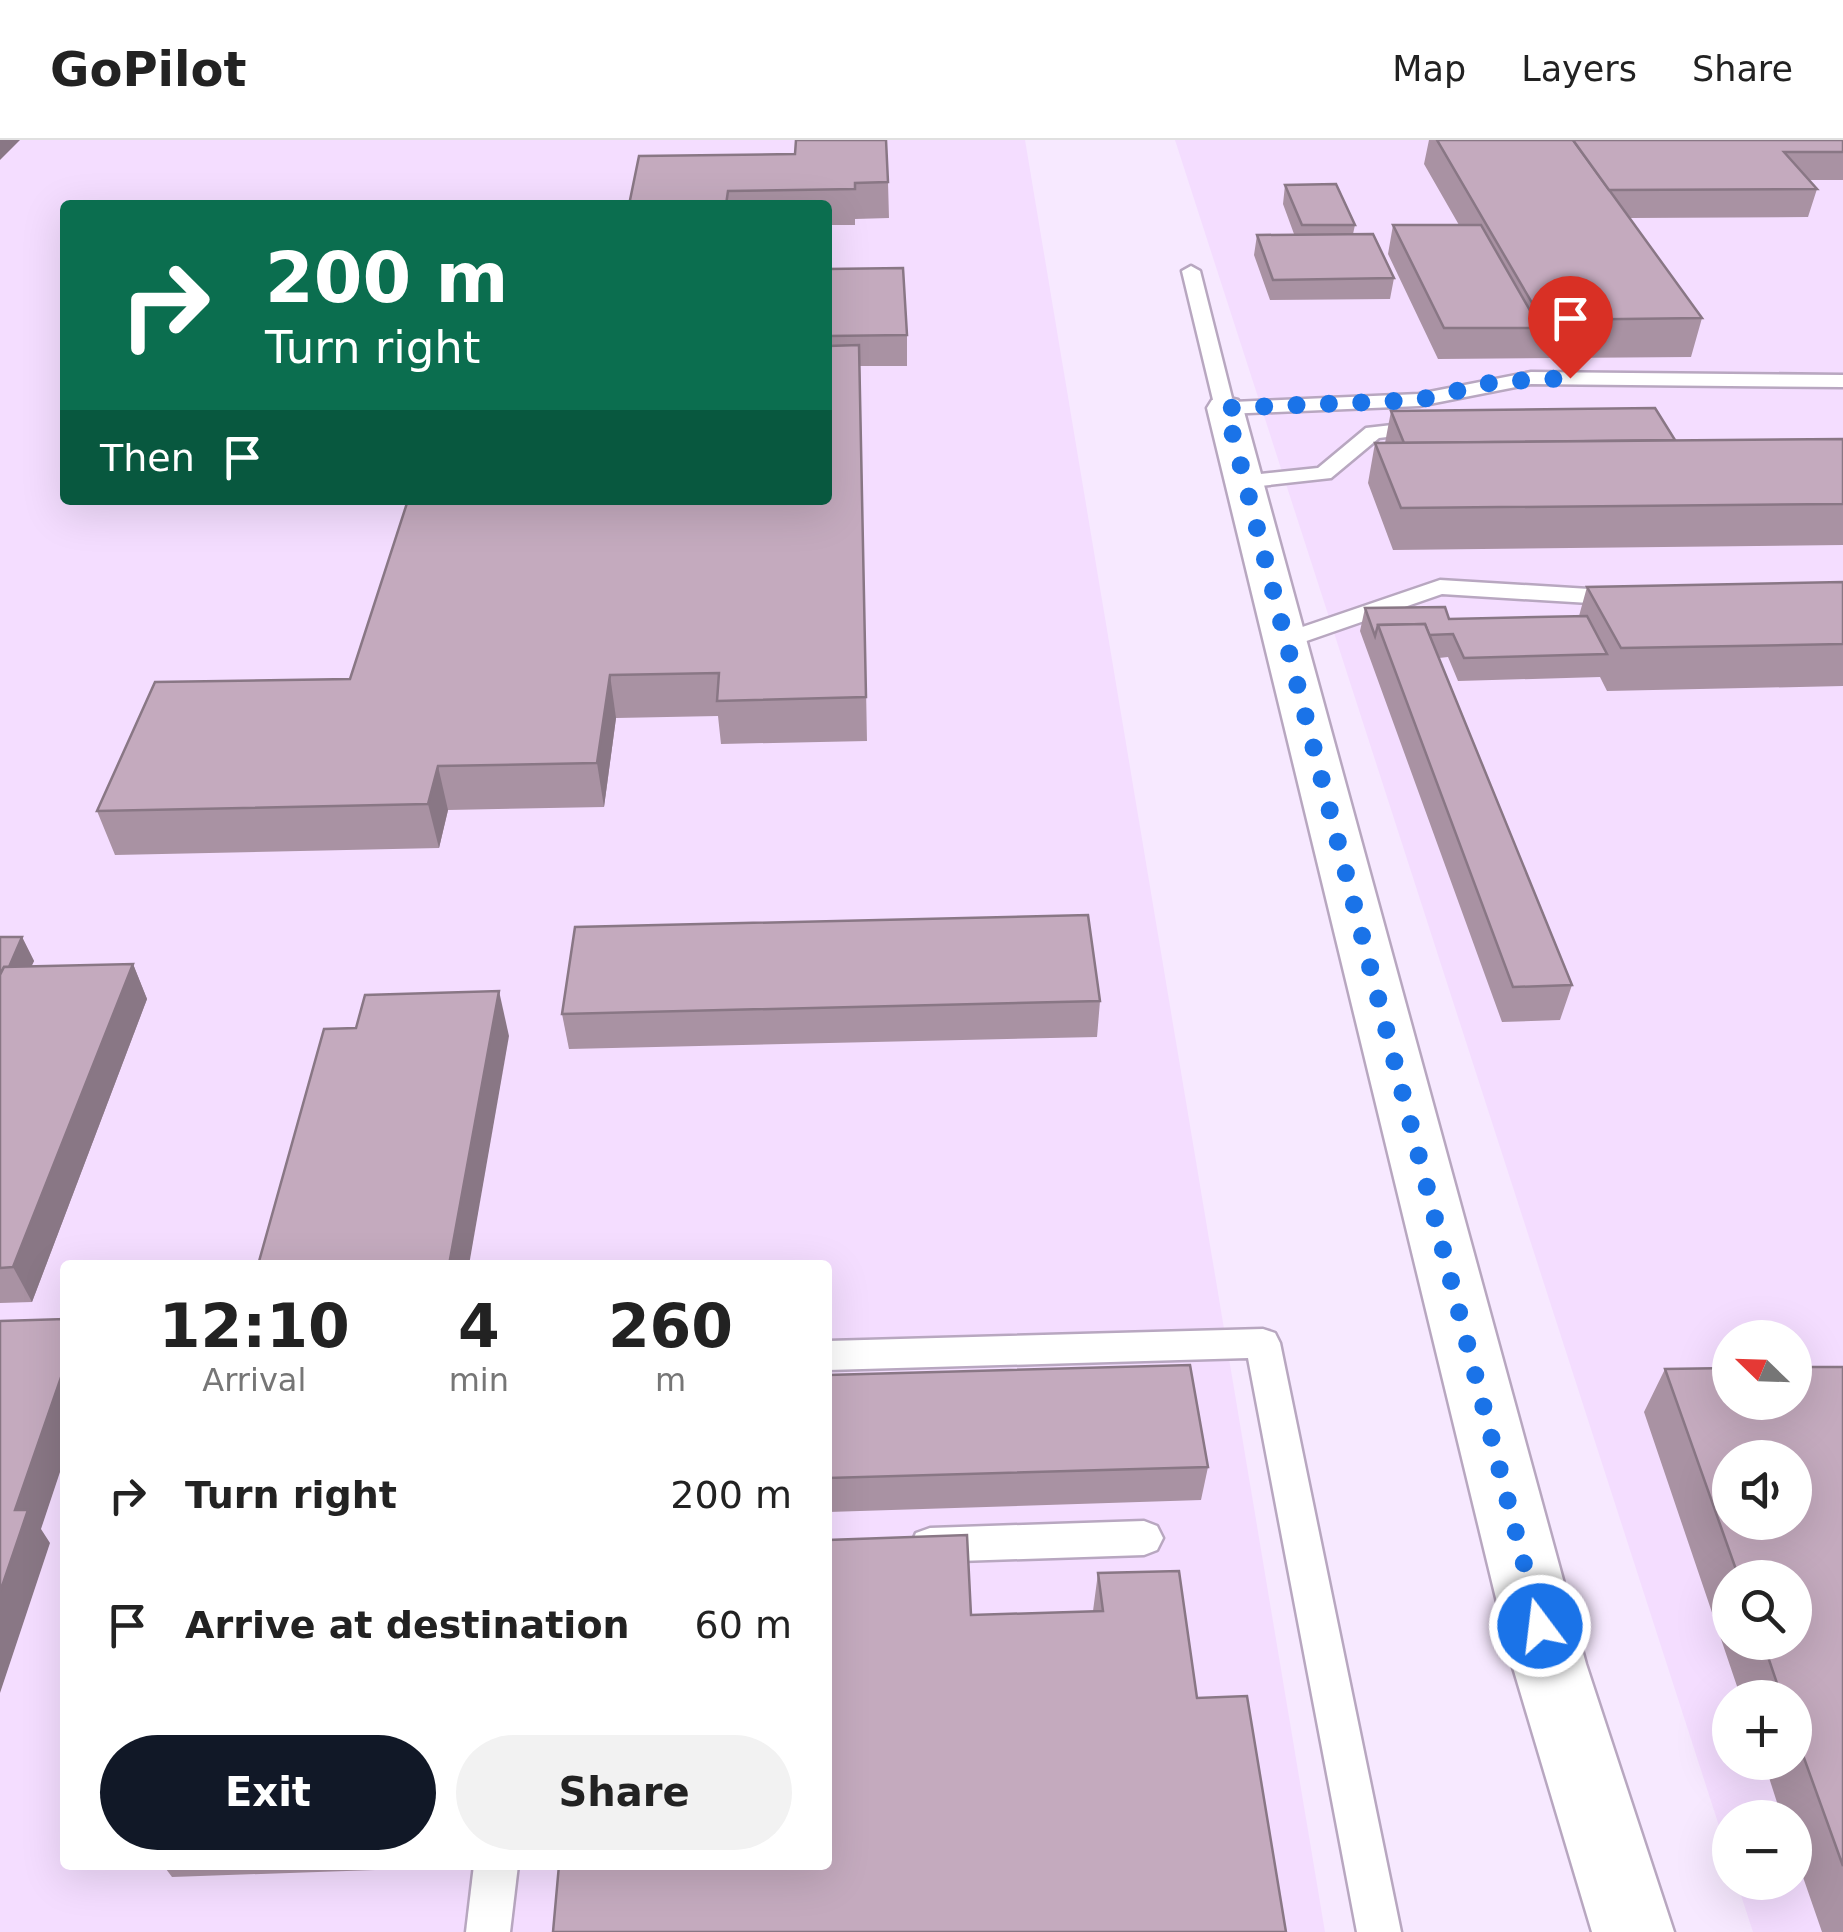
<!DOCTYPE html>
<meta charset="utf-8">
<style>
:root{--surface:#fff;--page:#f2f2f2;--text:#222;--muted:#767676;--line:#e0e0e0;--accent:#111827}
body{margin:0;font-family:"DejaVu Sans",sans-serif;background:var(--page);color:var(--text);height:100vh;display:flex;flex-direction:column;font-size:38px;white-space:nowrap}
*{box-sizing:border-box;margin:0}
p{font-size:32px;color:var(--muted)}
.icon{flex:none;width:55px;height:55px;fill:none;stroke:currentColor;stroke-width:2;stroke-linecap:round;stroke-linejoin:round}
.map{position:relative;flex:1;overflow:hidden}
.sheet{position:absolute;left:60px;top:1120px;width:772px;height:610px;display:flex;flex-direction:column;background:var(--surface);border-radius:10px;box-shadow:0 10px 40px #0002}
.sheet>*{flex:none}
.hud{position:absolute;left:60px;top:60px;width:772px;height:305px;border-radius:10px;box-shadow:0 10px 40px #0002;background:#0b6e4f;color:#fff;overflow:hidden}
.needle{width:65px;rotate:293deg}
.buttons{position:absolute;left:1712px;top:1180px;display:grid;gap:20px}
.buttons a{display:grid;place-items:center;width:100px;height:100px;border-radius:50%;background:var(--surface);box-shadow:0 10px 40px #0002;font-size:50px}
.pin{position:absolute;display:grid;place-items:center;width:85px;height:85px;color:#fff;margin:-102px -42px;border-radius:50% 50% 50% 0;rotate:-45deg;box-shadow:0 0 10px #0007}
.pin .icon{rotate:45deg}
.me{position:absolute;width:110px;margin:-55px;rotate:345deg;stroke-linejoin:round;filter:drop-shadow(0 0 8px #0008)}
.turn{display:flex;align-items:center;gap:35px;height:210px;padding:0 40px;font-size:45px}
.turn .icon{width:130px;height:130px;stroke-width:2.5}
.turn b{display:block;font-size:70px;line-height:85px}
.then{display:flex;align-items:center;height:95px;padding:0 40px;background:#0003;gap:20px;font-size:38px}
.eta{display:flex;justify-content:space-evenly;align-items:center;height:170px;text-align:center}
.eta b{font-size:60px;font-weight:600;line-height:70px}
.action{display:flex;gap:20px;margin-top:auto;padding:20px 40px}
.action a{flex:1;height:115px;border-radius:60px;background:var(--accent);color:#fff;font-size:40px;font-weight:600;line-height:115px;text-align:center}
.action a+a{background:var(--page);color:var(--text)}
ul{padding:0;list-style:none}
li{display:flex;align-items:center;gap:30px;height:130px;padding:0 40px}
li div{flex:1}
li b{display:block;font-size:38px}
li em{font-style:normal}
header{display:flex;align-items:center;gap:60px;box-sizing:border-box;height:140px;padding:0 50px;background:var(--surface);border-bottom:2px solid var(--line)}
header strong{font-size:48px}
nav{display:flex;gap:55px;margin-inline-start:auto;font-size:35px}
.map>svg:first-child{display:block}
</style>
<header>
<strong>GoPilot</strong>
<nav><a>Map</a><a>Layers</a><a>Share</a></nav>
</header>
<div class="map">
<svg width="1843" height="1792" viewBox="0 0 1843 1792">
<rect width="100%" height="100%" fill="#f7e9ff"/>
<!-- built -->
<g fill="#f4ddff" fill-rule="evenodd">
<path d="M0,0H1025L1325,1792H0ZM65,65H828V360H65ZM65,1125H828V1725H65Z"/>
<path d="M1175,0H1843V1792H1753L1737,1743L1795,1742V1678H1730V1720ZM1730,1198H1795V1262H1730ZM1730,1318H1795V1382H1730ZM1730,1438H1795V1502H1730ZM1730,1558H1795V1622H1730Z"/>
</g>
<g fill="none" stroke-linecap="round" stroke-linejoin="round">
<defs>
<g id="service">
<path d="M1191,126L1200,131L1233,262L1419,254L1531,232L1843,235V247L1531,244L1419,266L1225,274L1215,268L1182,131Z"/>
<path d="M1427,281L1434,283V291L1379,298L1331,338L1242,348L1231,342L1242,336L1318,328L1366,288Z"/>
<path d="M1440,440L1622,451L1633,458L1622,465L1442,454L1292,506H1276L1272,501L1276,496Z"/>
<path d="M1263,1189L1275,1193L1280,1203L1401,1792H1357L1248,1218L828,1230V1201Z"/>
<path d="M1144,1381L1157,1386L1163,1398L1157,1410L1144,1415L930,1422L916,1417L911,1405L916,1393L930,1388Z"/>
<path d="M474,1725H518L510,1792H466Z"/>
</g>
<path id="minor" d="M1225,257L1238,260L1243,268L1586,1524L1674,1792H1592L1512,1524L1207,268L1212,260Z"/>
</defs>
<!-- service casing -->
<use href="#service" stroke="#b8a7c0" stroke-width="5"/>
<!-- minor casing -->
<use href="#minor" stroke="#b8a7c0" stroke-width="5"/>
<!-- service -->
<use href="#service" fill="#fff" fill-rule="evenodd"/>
<!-- minor -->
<use href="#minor" fill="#fff" fill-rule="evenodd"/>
</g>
<!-- wall -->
<g fill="#a992a3" fill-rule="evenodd">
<path d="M1429,0H1843V40H1809L1817,49L1808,77L1630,78L1702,178L1691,217L1438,219L1388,114L1393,85H1459L1424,24Z"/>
<path d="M639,16L888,42L889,78L855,79V85H828V65H629Z"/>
<path d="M1285,45L1355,85L1353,94L1394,138L1390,159L1270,160L1254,115L1257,95L1294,94L1283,64Z"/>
<path d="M828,129L907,195V226H860L867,601L721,604L718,576L616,578L604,667L448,670L439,708L115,715L97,671L350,539L828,360Z"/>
<path d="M1391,271L1675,300L1843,299V405L1393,410L1368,343L1375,303H1385Z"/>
<path d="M1843,442V546L1607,551L1600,537L1458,541L1448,517L1439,518L1572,845L1560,880L1502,882L1360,491L1365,468L1449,479L1579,476L1587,447Z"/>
<path d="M0,797H22L34,821L31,826L133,824L147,859L32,1162L0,1163Z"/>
<path d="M1100,861L1097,897L569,909L562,874Z"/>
<path d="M1843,1227V1792H1822L1795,1714V1678H1782L1764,1622H1795V1558H1741L1644,1272L1665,1229ZM1730,1438H1795V1502H1730Z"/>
<path d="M828,1235L1208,1327L1201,1360L828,1372Z"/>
<path d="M1098,1433L1197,1558L1286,1792L971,1475L1093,1471Z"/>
<path d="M163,1725H432V1728L172,1737Z"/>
</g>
<!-- shaded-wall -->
<g fill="#897785">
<path d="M0,0H20L0,20Z"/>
<path d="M610,535L616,578L604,667L597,623Z"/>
<path d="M438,626L448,670L439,708L428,664Z"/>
<path d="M22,797L34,821L7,881L0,846Z"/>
<path d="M133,824L147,859L32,1162L13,1127Z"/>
<path d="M499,851L509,896L469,1125H449Z"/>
<path d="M65,1226V1317L41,1389L50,1403L0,1553V1452L15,1370Z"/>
</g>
<!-- building -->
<g fill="#c4aabe" stroke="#897785" stroke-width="2.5" fill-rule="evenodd">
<path d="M796,0H886L888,42L855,43V49L728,51L726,65H629L639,16L795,14Z"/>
<path d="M1437,0H1573L1702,178L1542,180Z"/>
<path d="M1573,0H1843V12H1784L1817,49L1609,50Z"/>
<path d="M1336,44L1355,85H1302L1285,45Z"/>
<path d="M1393,85H1481L1540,188H1444Z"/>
<path d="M1373,94L1394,138L1273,140L1257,95Z"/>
<path d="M903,128L907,195L828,196V129Z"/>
<path d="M859,205L866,557L717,561L719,533L610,535L597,623L438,626L428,664L97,671L155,542L350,539L408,360H828V206Z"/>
<path d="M1655,268L1675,300L1404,303L1391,271Z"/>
<path d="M1843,299V364L1401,368L1375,303Z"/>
<path d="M1843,442V504L1621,508L1587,447Z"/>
<path d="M1445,467L1449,479L1587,476L1607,514L1464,518L1453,494L1429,495L1425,484L1378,485L1375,496L1365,468Z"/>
<path d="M1425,484L1572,845L1513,847L1378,485Z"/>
<path d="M1088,775L1100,861L562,874L575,787Z"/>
<path d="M0,797H22L9,827H4L0,835Z"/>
<path d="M133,824L13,1127L0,1128V835L4,827Z"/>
<path d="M499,851L449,1125H258L324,889L356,888L365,855Z"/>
<path d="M65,1179V1226L15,1370H28L0,1452V1181Z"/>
<path d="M1190,1225L1208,1327L828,1338V1235Z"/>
<path d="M1795,1227H1843V1726L1795,1593V1558H1782L1763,1502H1795V1438H1739L1665,1229L1730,1228V1262H1795ZM1730,1318H1795V1382H1730Z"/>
<path d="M967,1395L971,1475L1103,1471L1098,1433L1179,1431L1197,1558L1247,1556L1286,1792H553L559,1725H828V1400Z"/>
</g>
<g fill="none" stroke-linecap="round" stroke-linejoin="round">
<!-- route -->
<path stroke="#1a73e8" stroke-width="18" stroke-dasharray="0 32.4" d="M1540,1486L1226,268L1419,260L1494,242L1570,238"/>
</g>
</svg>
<div class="buttons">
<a><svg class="needle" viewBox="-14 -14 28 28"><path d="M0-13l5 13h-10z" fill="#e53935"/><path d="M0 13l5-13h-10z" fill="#767676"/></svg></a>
<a><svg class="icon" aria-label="sound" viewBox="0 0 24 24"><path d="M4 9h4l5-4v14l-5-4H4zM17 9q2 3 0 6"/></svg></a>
<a><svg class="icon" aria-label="search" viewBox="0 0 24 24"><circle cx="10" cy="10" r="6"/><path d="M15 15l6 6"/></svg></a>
<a>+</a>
<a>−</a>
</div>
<div class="pin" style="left:1570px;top:238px;background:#d93025"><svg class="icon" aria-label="arrive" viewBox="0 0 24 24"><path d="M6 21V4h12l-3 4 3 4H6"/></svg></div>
<svg class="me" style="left:1540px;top:1486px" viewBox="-20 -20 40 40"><circle r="17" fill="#1a73e8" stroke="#fff" stroke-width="3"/><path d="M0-11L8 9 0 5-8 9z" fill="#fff"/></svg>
<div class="hud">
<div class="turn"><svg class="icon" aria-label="right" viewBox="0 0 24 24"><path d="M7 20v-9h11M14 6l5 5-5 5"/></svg><div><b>200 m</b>Turn right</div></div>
<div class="then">Then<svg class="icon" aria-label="arrive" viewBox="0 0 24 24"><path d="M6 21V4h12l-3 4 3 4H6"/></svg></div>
</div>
<section class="sheet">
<div class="eta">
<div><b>12:10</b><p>Arrival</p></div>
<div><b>4</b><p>min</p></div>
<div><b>260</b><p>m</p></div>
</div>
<ul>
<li><svg class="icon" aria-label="right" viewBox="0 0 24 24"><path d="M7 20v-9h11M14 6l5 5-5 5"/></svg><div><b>Turn right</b></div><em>200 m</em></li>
<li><svg class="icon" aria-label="arrive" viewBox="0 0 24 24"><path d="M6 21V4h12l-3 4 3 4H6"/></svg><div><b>Arrive at destination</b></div><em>60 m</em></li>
</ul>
<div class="action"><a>Exit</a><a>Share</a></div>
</section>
</div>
